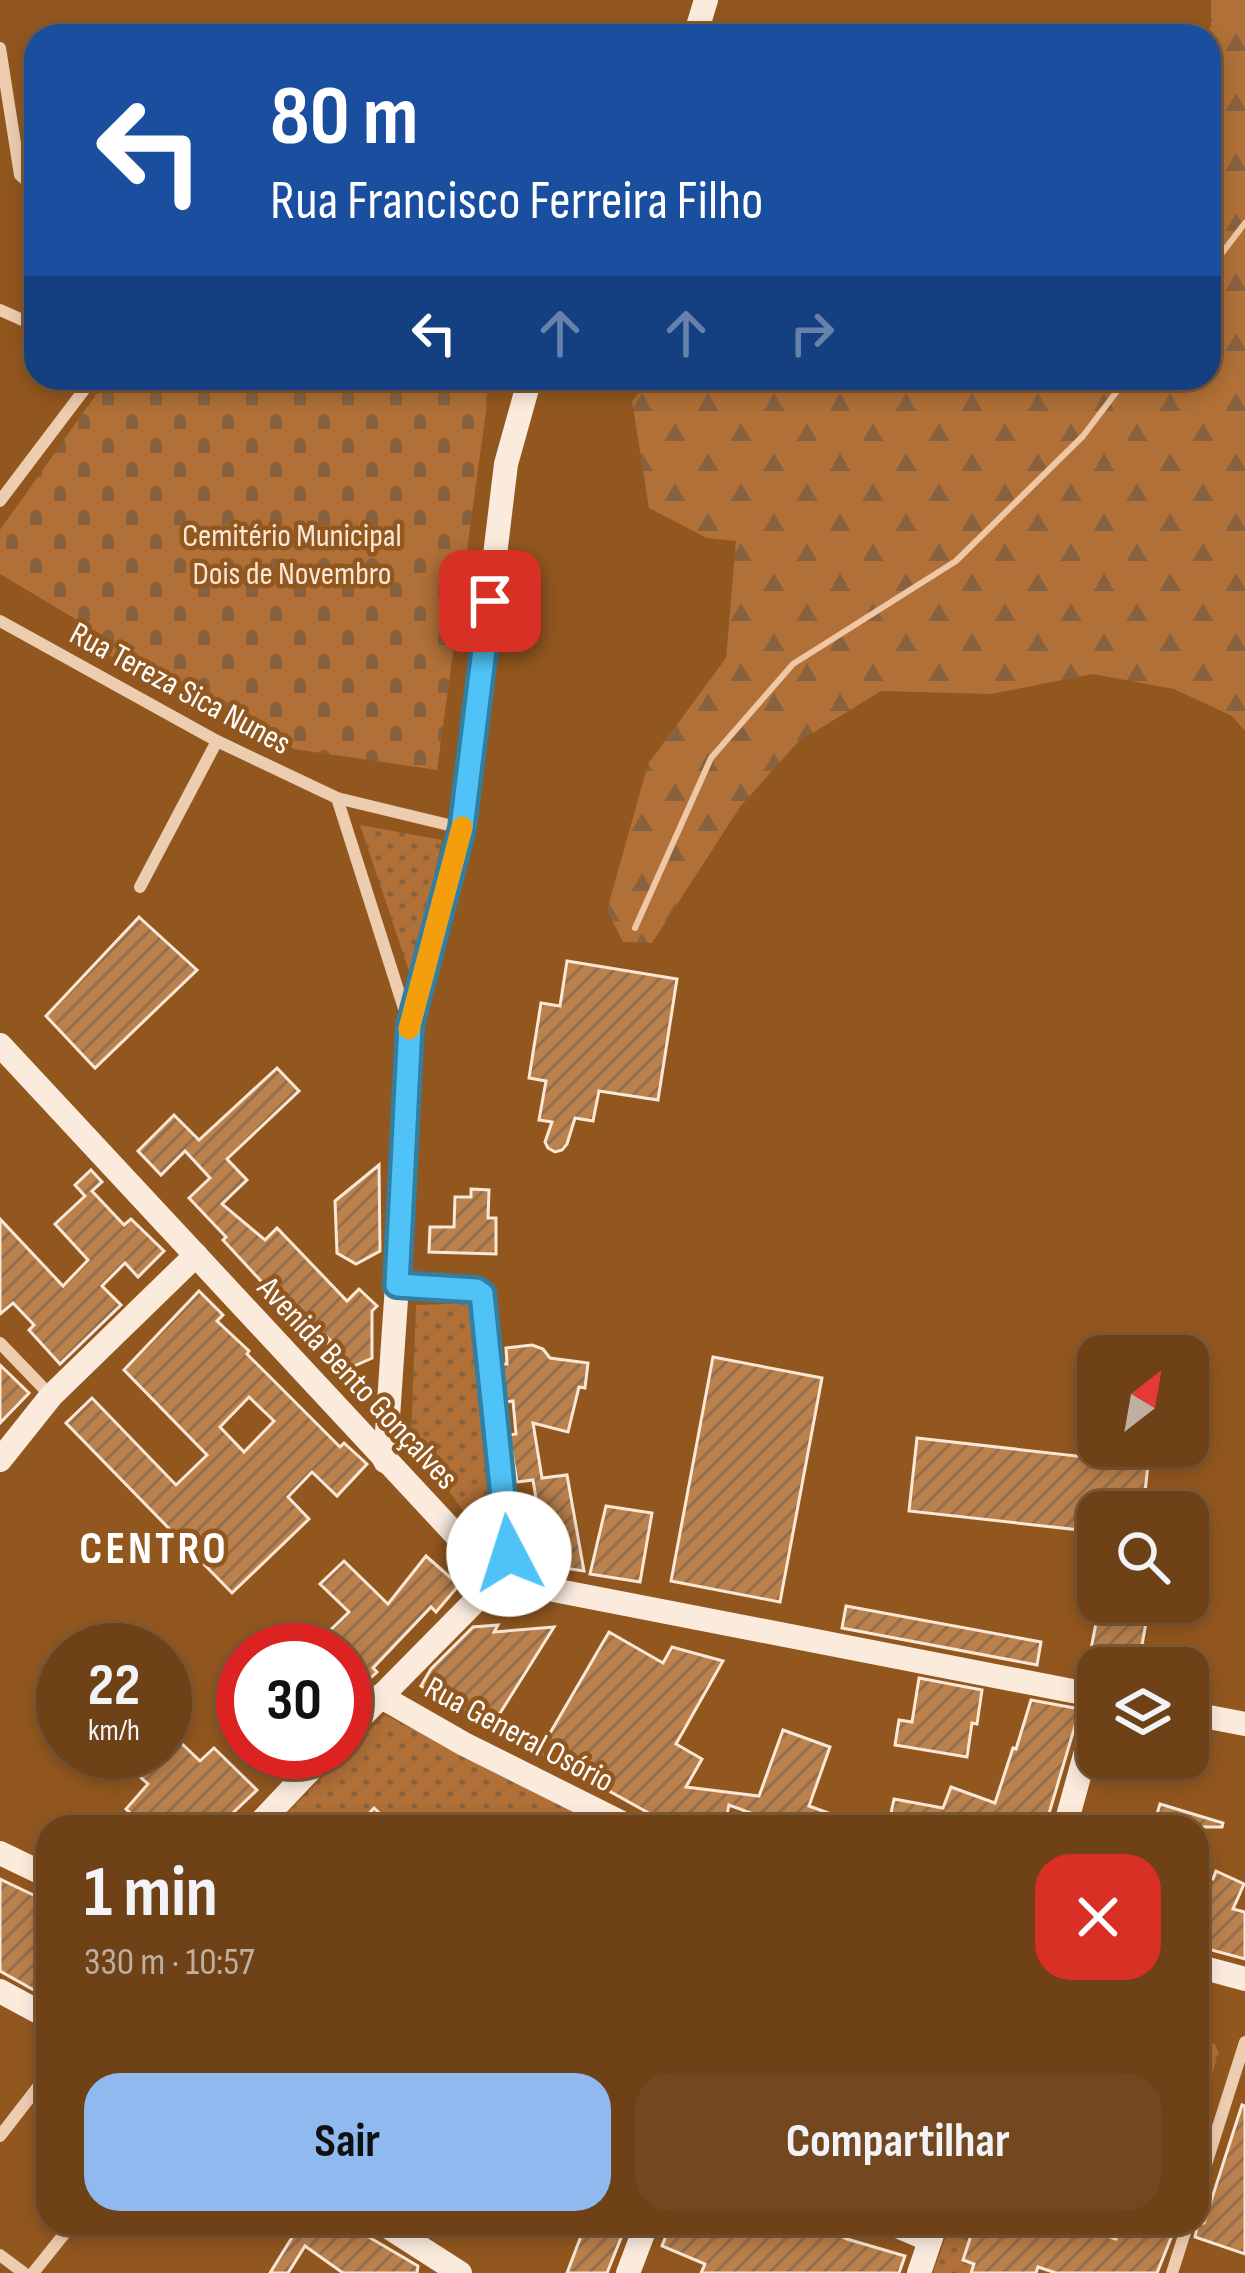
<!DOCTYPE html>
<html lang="pt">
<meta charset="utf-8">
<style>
:root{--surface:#6e4117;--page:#734820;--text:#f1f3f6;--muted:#bfafa1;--line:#805a36;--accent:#90b9f0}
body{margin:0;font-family:"Sofia Sans Condensed",sans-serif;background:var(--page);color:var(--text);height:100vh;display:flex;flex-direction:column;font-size:45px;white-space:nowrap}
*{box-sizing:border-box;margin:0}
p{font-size:39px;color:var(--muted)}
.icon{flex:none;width:66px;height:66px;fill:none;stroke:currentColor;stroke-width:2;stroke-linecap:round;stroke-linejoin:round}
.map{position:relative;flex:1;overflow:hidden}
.side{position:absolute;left:36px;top:1815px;width:1173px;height:420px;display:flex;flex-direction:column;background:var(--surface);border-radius:36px;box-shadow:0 6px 18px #0003,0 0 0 3px var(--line)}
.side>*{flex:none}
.top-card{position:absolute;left:24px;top:24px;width:1197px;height:366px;border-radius:36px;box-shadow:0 6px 18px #0003,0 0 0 3px var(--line);background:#1a4fa0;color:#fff;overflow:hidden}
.needle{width:78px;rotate:31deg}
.fabs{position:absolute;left:1077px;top:1335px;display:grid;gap:24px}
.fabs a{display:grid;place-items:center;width:132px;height:132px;border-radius:24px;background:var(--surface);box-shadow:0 6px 18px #0003,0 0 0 3px var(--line);font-size:60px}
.speed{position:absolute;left:36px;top:1623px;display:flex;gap:24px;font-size:60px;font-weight:700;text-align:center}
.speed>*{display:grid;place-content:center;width:156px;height:156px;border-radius:50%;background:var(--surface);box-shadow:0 6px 18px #0003,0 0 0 3px var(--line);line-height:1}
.speed small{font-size:30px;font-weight:400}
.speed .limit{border:18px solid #d22;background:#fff;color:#111}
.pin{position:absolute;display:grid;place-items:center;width:102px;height:102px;color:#fff;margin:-51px;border-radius:24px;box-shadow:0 6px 18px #0006}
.me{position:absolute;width:132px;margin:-66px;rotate:355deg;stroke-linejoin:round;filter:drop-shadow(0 0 9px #0008)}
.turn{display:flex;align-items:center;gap:42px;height:252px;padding:0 48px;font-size:54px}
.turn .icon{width:156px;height:156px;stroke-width:2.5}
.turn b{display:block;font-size:84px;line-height:102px}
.lanes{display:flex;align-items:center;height:114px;padding:0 48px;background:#0003;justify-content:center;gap:60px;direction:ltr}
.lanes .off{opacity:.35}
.round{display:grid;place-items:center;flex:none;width:126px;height:126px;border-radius:36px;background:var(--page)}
.overview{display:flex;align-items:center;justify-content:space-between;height:204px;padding:0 48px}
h1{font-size:72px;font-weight:700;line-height:90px}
.primary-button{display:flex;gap:24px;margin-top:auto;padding:24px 48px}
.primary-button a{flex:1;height:138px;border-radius:36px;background:var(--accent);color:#111;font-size:48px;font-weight:700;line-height:138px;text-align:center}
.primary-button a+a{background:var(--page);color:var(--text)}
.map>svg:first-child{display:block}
</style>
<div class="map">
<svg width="1245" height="2273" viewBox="0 0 1245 2273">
<defs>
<pattern id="forest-firs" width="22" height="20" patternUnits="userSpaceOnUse" patternTransform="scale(3)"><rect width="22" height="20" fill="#b07037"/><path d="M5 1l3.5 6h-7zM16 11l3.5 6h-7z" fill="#88623f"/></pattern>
<pattern id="cemetery-stones" width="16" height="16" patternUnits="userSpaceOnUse" patternTransform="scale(3)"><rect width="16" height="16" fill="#b07037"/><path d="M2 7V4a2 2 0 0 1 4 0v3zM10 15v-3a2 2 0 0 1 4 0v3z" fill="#88623f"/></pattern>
<pattern id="park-dots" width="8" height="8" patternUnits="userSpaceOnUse" patternTransform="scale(3)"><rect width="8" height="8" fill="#b07037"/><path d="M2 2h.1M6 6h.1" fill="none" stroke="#88623f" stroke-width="1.8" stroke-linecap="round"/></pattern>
<pattern id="building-hatch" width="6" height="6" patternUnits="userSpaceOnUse" patternTransform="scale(3)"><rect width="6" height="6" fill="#ba814c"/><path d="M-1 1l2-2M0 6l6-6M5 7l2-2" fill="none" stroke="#946e4c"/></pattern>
</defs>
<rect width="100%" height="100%" fill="#92571f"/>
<!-- forest -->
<path fill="url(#forest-firs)" d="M1211,0H1245V731L1232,716L1174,689L1093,674L991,694L881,691L798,742L740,807L652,943L623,942L607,910L648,764L726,658L736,541L707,538L649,508L632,401L651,378H1209V36H1206L1211,26Z"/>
<!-- cemetery -->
<path fill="url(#cemetery-stones)" d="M108,378H414L489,389L437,770L294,749L98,650L104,636L0,574V530Z"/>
<!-- park -->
<g fill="url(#park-dots)">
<path d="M360,825L442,840L412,980Z"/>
<path d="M469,1303H470L500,1554L487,1545L411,1437L416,1305Z"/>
<path d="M385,1715L609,1827H273Z"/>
<path d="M1197,2038L1215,2044L1219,2054L1197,2117Z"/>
<path d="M951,2223H1053L1036,2273H933Z"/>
</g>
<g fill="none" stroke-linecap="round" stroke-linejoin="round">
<!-- stream -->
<g stroke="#efc7a4" stroke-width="6">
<path d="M1209,270L1245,223"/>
<path d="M635,928L711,758L793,664L956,561L1083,436L1127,378"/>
</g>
</g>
<!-- building -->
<g fill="url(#building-hatch)" stroke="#fae7d6" stroke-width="3" fill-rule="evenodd">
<path d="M139,917L197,970L95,1068L46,1016Z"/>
<path d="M567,961L677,979L658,1100L599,1091L593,1121L575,1118L567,1144L562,1150L555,1152L548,1148L545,1142L552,1122L539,1120L546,1081L529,1078L541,1003L560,1006Z"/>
<path d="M277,1068L299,1091L227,1159L247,1180L222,1204L265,1240L277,1228L347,1301L359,1289L377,1306L372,1311V1358L352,1367L327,1343L330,1340L302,1312L296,1318L260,1280L223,1240L226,1237L189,1198L210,1178L185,1151L161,1175L138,1151L174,1115L199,1140Z"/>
<path d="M379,1165L380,1251L356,1264L337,1253L335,1201Z"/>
<path d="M91,1170L102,1182L92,1191L124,1225L131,1219L164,1251L138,1277L125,1263L102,1286L121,1305L60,1364L29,1330L34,1325L13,1303L0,1314V1219L63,1286L88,1260L55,1224L85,1196L75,1185Z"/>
<path d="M471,1189L489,1190L488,1218H496V1254L429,1252L430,1227H454L455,1197H471Z"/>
<path d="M199,1291L223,1315L217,1321L249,1351L247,1354L340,1447L344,1443L367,1464L337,1496L312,1472L288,1497L309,1519L232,1593L66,1423L92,1398L176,1485L207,1455L124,1370ZM249,1397L274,1421L244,1452L220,1427Z"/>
<path d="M532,1345L543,1349L550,1358L588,1363L585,1388L579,1387L568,1432L533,1423L542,1478L567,1475L584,1571L538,1564L529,1553V1529H541L533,1480L517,1482L509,1435L516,1434L513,1401L505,1402L502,1364H507L506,1348Z"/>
<path d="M713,1357L822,1378L780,1602L671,1581Z"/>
<path d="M0,1365L29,1393L0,1423Z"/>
<path d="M917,1438L1148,1464L1143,1512H1098V1532L909,1511Z"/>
<path d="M606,1506L652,1513L640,1582L590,1574Z"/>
<path d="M426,1556L459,1585L436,1612L431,1607L373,1668L377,1672L361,1687L345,1672V1650H310L349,1612L320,1584L344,1561L388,1604Z"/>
<path d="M846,1606L1041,1642L1037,1665L842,1628Z"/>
<path d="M1098,1613L1146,1623L1142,1645L1179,1650L1176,1668H1106L1088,1664Z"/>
<path d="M498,1625L494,1632L554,1627L492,1726L452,1701L450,1704L421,1686L431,1669L473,1627Z"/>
<path d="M609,1632L663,1663L672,1647L723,1661L676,1744L702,1759L686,1787L759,1796L783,1730L830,1747L809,1806L862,1825L861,1827H789L729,1805L724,1827L672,1826L539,1752Z"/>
<path d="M919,1678L982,1690L977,1724L972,1723L967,1757L895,1745L899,1720L912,1722Z"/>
<path d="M1031,1700L1080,1709L1045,1827H888L894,1799L943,1808L951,1787L995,1803L1013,1748L1016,1749Z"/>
<path d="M178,1740L200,1761L214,1748L257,1790L218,1827H125L135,1817L126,1809L148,1784L139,1776Z"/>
<path d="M1160,1804L1223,1823L1222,1827H1153Z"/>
<path d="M374,1808L394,1827H356Z"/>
<path d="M1216,1871L1244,1884L1233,1909L1245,1912V1959L1197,1946V1874L1213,1879Z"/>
<path d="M0,1879L48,1902V1998L0,1971Z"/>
<path d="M1242,2105L1245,2106V2254L1195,2237L1198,2223H1204Z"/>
<path d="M301,2223L322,2234L328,2223H345L418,2266L417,2273H343L305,2246L288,2273H270Z"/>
<path d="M586,2223H627L607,2273H567Z"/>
<path d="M671,2223H814L847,2239L905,2256L899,2273H701L705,2264L662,2246Z"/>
<path d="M975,2223H1069L1116,2239L1121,2223H1177L1157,2273H1056L1038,2267L1036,2273H971L974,2264L963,2260Z"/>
</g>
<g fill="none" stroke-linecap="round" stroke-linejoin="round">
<!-- street -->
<g stroke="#edcdb0" stroke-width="12">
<path d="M0,48L20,175L36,189"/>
<path d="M0,310L36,326"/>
<path d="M499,378L527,382"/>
<path d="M0,501L93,378"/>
<path d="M0,621L217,741L337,798L461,828"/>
<path d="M337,798L407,1018"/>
<path d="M140,887L217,741"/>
<path d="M397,1285L476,1290L482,1294L485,1301L509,1554L497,1578"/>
<path d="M0,1343L51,1396"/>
<path d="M0,2136L48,2074"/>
<path d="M1197,2193L1245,2042"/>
<path d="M0,2255L24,2273"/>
<path d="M33,2273L73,2223"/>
<path d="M1172,2273L1188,2223"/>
</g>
<!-- secondary -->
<g stroke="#faebdd" stroke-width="24">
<path d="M695,36L706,0"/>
<path d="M0,1045L497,1579L1098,1696"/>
<path d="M0,1460L51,1396L196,1255"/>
<path d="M385,1461L397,1285L410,1025L462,828L506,464L530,378"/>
<path d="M380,1696L464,1744L630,1827"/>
<path d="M1188,1713L1245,1724"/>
<path d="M345,1733L497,1579"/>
<path d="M256,1827L327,1752"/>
<path d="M1065,1827L1098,1708"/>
<path d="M0,1853L48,1876"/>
<path d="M1197,1966L1245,1979"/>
<path d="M0,1991L48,2017"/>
<path d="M382,2223L460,2273"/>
<path d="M890,2223L930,2240"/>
<path d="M628,2273L647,2223"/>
<path d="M919,2273L936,2223"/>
</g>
</g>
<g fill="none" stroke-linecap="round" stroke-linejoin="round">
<defs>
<path id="route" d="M490,601L462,828L410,1025L397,1285L476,1290L482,1294L509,1554"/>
</defs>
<!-- route casing -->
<use href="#route" stroke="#337fa1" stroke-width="30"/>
<!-- route -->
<use href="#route" stroke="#4fc3f7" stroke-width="21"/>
<!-- slow -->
<path stroke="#f59e0b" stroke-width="21" d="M409,1029L462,827"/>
</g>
<g text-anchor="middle" stroke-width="9" stroke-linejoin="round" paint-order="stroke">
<!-- park labels -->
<g font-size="33" fill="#fae7d6" stroke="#92571f">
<text x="292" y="546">Cemitério Municipal<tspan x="292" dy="38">Dois de Novembro</tspan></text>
</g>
<!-- street labels -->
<g font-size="33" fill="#fff" stroke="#92571f">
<text transform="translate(181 687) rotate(28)" y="12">Rua Tereza Sica Nunes</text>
<text transform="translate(359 1382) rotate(47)" y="12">Avenida Bento Gonçalves</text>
<text transform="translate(520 1733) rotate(28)" y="12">Rua General Osório</text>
</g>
<!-- district labels -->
<g font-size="45" font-weight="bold" letter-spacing="3" fill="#fff" stroke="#92571f">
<text x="154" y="1563">CENTRO</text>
</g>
</g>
</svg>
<div class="fabs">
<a><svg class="needle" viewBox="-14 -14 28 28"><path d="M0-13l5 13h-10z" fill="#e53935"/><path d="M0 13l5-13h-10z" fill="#bfafa1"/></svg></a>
<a><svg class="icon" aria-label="search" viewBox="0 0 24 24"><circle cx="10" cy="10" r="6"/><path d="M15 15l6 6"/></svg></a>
<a><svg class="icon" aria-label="layers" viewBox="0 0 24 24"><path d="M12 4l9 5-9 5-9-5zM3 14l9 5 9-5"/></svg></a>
</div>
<div class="speed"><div>22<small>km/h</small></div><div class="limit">30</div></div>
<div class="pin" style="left:490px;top:601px;background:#d93025"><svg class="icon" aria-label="arrive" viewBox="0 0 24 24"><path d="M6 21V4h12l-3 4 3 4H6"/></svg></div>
<svg class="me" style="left:509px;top:1554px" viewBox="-20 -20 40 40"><circle r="19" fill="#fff"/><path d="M0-13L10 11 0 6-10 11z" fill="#4fc3f7"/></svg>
<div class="top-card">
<div class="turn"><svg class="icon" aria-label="left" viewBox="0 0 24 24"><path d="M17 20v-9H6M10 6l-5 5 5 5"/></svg><div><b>80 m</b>Rua Francisco Ferreira Filho</div></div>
<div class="lanes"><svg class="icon" aria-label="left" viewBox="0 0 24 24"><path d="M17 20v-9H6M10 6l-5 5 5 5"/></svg><svg class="icon off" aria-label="ahead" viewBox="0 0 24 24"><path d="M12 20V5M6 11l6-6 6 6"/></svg><svg class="icon off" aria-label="ahead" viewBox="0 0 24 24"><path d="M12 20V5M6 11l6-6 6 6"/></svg><svg class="icon off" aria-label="right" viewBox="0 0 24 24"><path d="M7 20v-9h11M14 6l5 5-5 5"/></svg></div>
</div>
<section class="side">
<div class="overview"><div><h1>1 min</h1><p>330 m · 10:57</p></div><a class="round" style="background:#d93025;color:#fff"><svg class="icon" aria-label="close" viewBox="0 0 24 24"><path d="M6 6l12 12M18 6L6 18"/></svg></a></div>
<div class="primary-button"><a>Sair</a><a>Compartilhar</a></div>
</section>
</div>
